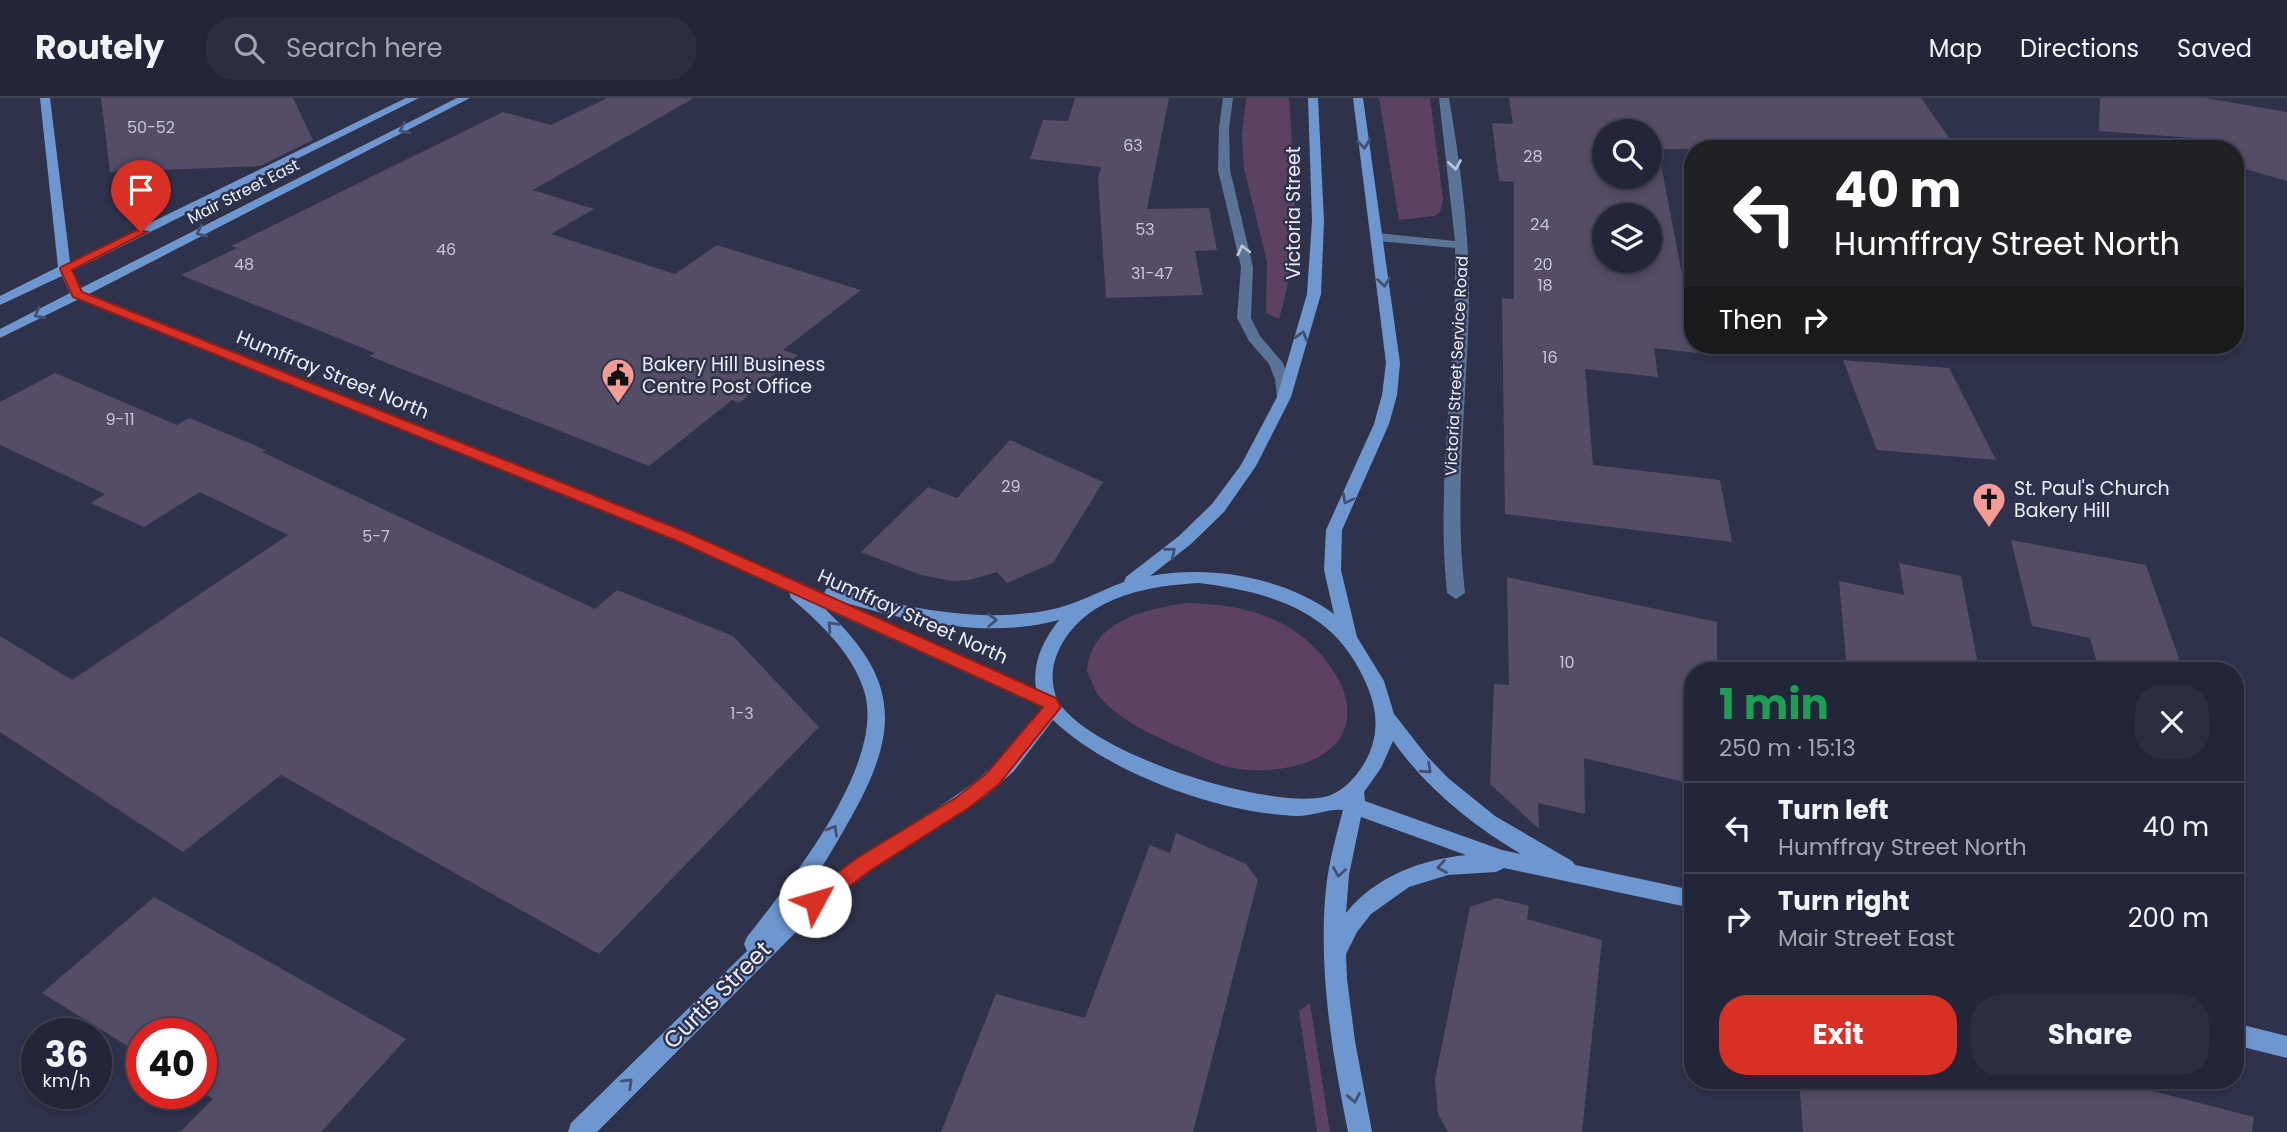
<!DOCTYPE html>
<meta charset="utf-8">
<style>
:root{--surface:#232638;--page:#2b2e40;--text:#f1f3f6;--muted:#a3a5ae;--line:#404353;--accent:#d93025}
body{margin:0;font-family:Poppins,sans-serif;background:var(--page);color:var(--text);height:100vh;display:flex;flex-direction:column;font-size:26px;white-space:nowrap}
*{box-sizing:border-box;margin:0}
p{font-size:23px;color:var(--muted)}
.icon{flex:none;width:38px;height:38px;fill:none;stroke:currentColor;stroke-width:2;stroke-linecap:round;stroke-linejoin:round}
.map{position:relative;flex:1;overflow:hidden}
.side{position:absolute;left:1684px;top:564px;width:560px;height:427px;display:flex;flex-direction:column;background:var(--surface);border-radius:28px;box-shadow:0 4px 10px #0003,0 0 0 2px var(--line)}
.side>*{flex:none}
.top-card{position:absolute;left:1684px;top:42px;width:560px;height:214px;border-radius:28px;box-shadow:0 4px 10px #0003,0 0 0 2px var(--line);background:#202124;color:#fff;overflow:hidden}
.buttons{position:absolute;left:1592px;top:21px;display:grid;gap:14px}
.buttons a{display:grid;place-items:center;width:70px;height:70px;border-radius:50%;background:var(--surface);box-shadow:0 4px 10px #0003,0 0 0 2px var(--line);font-size:35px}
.speed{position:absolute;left:21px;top:920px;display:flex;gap:14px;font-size:35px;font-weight:700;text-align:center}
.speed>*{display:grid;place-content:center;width:91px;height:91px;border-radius:50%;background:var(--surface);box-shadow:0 4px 10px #0003,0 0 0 2px var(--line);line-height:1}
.speed small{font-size:18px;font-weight:400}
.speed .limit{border:10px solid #d22;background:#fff;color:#111}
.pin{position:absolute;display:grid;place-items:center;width:60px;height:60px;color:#fff;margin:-72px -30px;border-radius:50% 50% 50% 0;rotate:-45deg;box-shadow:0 0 7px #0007}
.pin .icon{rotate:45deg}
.me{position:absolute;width:77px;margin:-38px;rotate:51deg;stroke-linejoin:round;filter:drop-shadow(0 0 5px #0008)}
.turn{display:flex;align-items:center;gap:24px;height:147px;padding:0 35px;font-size:32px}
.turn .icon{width:91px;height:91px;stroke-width:2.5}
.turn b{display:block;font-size:49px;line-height:60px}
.then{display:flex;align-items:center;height:66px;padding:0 35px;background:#0003;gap:14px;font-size:26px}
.round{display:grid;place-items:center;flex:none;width:74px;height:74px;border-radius:28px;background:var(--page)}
.head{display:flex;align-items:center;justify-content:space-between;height:119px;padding:0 35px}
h1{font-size:42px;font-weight:700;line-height:52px;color:#1e9e55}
.button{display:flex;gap:14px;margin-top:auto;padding:14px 35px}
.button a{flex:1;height:80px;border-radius:28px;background:var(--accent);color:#fff;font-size:28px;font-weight:700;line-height:80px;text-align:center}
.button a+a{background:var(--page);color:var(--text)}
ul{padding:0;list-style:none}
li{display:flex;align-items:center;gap:21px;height:91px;padding:0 35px;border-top:2px solid var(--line)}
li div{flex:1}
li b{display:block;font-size:26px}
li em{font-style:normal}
header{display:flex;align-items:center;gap:42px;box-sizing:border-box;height:98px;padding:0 35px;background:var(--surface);border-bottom:2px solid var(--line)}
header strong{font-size:33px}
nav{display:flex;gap:38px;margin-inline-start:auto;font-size:24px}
.search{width:490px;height:63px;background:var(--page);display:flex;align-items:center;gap:18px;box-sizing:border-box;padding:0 24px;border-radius:28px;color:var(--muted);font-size:26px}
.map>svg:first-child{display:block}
</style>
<header>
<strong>Routely</strong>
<div class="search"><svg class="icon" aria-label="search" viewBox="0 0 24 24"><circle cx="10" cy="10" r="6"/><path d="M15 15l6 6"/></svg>Search here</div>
<nav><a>Map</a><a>Directions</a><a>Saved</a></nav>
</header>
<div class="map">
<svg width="2287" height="1034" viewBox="0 0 2287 1034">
<rect width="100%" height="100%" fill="#2f324b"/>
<!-- green -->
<g fill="#5d4163">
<path d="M1246,0H1289C1294,81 1302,142 1279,221L1266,215L1267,164L1244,70L1242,37Z"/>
<path d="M1379,0H1430L1443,101L1440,114L1434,118L1399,122Z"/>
<path d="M1188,505C1241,506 1290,518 1325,561C1335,574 1346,591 1347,609C1352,666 1275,678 1233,670C1216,667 1200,658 1184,651C1156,639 1118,622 1099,598C1094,591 1091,582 1087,574C1090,523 1145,511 1188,505Z"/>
<path d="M1310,905L1330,1034H1317L1299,913Z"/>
</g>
<!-- building -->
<g fill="#554c66" fill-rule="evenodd">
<path d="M101,0H293L313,42L260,68L110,74Z"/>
<path d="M607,0H694L533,92L594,111L551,136L675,176L717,147L861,192L783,252L798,257L739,305L732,302L649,368L369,258L375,255L181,177L237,150L231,148L503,14L551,27Z"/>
<path d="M1075,0H1169L1147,111L1209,110L1217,152L1195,153L1203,197L1106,200L1098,80L1101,69L1030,61L1043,22L1068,23Z"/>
<path d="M1509,0H1921L1957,51H1658L1692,229V247H1695L1697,255L1654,250L1658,279L1585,271L1593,367L1720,382L1732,444L1505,416L1502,200L1514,201V84L1499,83L1492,25L1513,26ZM1605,33H1650V79H1605ZM1605,117H1650V163H1605Z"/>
<path d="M2100,0H2205L2287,14V83L2235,68V51H2222L2220,42L2099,33Z"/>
<path d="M1843,262L1949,270L1996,362L1877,352Z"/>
<path d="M55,275L177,327L189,320L266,352L262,354L595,511L617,492L733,538L819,629L599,856L281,677L183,754L0,634V538L72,582L288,437L200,394L144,429L91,405L105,396L0,347V304Z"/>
<path d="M1010,342L1103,384L1053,465L1007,485L997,474L970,482L952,483L921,477L861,454L928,389L957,400Z"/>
<path d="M2011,442L2146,467L2183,572H2099L2090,540L2032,528Z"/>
<path d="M1899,465L1961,478L1979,572H1847L1839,483L1904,497Z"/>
<path d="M1507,479L1717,524V572H1692V686L1584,660L1585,716L1538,705L1539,731L1490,686L1494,586L1509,587Z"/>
<path d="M1176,735L1246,766L1258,782L1193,1034H941L996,896L1085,920L1150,747L1170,755Z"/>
<path d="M154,799L406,941L321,1034H180L213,1001L201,994V936H142V957L42,895Z"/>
<path d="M1497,800L1529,808L1527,821L1602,842L1582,1034H1448L1438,1016L1435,981L1470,809Z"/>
<path d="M1799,982H2110L2254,1019L2252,1034H1803Z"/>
</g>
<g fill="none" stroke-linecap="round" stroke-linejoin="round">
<!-- street -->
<g fill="#5a7498" fill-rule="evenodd">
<path d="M1223,0H1233L1229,30L1230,72L1253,169L1251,220L1260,238L1283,265L1289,281L1291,299L1284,303L1277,299L1275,281L1269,266L1249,243L1237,220L1241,169L1218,72L1219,30Z"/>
<path d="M1439,0H1449C1460,65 1469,130 1469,196C1468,297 1453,395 1465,495L1456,501L1447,495C1435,379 1458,266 1455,150L1377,143L1371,139L1377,135L1455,143Z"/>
</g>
<!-- secondary -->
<g fill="#6e97d0" fill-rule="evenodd">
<path d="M40,0H50L70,164L406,0H419L72,173L81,190L457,0H470L89,196L686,434L824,496L826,491L832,489C902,509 976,526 1049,512C1076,507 1099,493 1124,484L1126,479L1179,438L1212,406L1241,367L1277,299L1307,196L1312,123L1308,0H1318L1324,123L1321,196L1291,299L1256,368L1224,414L1191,446L1150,478C1210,467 1284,479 1334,516L1324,472L1326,432L1374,326L1382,297L1386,265L1353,0H1363L1400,265L1397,297L1389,326L1342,432L1341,472L1357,539L1384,583L1394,616L1427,658L1448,680L1495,718L1572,763L1575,767L1692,792V810L1504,770L1496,774L1448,777L1409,789L1371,816L1357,834L1346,856L1347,881L1355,943L1372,1034H1348C1332,954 1318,872 1326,790C1329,764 1336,738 1343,712C1329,710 1311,719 1295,718C1219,715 1108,675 1053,622L1014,673L987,697L847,788L796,834L597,1034H568L571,1025L747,853L744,846L747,839C790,784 884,668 865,596C854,556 821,526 791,500L789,494L674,442L79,201L0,240V231L70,195L62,178L0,207V198L58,169ZM1199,485C1262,493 1327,509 1359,571C1374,599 1382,626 1369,656C1361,674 1344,695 1324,699C1265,711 1090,656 1058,603C1052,591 1051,574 1055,562C1076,501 1142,488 1199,485ZM842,504C911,524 988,541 1059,522C1043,543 1032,564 1036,591ZM825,511L1042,609C1020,636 1000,665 973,685C916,728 852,759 798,805C819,775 837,745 854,714C901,629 897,579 825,511ZM1393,643C1426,690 1472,727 1521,756L1502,752L1365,703L1364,694L1381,670ZM1361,719L1466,757C1420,762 1376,778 1346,815L1349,777Z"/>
<path d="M2235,925L2287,938V960L2235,947Z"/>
</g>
</g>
<!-- one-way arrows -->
<defs><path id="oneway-chevron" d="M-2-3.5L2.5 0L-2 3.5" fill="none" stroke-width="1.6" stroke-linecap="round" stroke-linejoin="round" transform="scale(1.75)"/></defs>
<g stroke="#425073">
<use href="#oneway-chevron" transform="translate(404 31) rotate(153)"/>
<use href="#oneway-chevron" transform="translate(1364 46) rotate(83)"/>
<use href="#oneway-chevron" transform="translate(201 134) rotate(153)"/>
<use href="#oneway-chevron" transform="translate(1384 184) rotate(82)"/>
<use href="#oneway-chevron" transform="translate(39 216) rotate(153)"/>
<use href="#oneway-chevron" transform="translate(1302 238) rotate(-74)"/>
<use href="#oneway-chevron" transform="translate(1347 401) rotate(117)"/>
<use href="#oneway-chevron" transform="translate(1171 454) rotate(-39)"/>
<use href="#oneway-chevron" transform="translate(992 522) rotate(-2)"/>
<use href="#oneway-chevron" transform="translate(832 528) rotate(-133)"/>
<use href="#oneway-chevron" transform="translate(1427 671) rotate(43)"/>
<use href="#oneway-chevron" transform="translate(833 732) rotate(-60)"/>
<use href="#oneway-chevron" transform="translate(1442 769) rotate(170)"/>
<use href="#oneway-chevron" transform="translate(1339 774) rotate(99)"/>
<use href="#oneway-chevron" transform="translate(628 985) rotate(-45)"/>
<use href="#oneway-chevron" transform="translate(1354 1000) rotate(80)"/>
</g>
<g stroke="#b8c3da">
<use href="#oneway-chevron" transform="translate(1455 67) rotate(81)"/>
<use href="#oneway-chevron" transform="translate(1243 152) rotate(-103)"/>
</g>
<!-- route -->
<path fill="#d93025" stroke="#8d1f18" stroke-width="2" d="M137,132L147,134L72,172L82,194L686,434L1056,600L1061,609L999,686L970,709L871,772L822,809L815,811L808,809L805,803L808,797L857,760L957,699L987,675L1043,609L675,442L73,199L60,171L61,169Z"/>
<!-- icons -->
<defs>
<symbol id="civic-pin" viewBox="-11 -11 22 30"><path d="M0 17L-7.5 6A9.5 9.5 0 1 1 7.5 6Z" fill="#f59c95" stroke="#2f324b"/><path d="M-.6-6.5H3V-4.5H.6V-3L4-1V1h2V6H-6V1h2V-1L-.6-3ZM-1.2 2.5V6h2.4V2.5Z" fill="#111"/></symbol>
<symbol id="church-pin" viewBox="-11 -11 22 30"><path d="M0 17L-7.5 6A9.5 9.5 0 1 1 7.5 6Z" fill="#f59c95" stroke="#2f324b"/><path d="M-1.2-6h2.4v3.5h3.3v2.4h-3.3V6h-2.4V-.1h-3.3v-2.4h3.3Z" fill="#111"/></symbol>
</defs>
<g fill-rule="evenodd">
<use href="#civic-pin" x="599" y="258" width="38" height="52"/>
<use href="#church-pin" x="1970" y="382" width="38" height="52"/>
</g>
<g text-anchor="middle" stroke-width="5" stroke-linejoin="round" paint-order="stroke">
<!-- number labels -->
<g font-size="16" fill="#c6c6d8">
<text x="151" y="35">50-52</text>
<text x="1133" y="53">63</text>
<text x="1533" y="64">28</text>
<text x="1540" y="132">24</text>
<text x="1145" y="137">53</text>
<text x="446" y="157">46</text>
<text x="244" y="172">48</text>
<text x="1543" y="172">20</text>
<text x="1152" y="181">31-47</text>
<text x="1545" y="193">18</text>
<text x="1550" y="265">16</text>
<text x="120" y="327">9-11</text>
<text x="1011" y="394">29</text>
<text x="376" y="444">5-7</text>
<text x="1567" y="570">10</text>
<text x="742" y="621">1-3</text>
</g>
<!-- far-street labels -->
<g font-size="16" fill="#ebeefe" stroke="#2f324b">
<text transform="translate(243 93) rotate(-27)" y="6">Mair Street East</text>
<text transform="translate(1456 268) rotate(-87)" y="6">Victoria Street Service Road</text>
</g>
<!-- street labels -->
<g font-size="19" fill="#ebeefe" stroke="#2f324b">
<text transform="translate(1293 115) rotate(-90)" y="7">Victoria Street</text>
<text transform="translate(333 276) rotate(22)" y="7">Humffray Street North</text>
<text transform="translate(913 518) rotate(24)" y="7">Humffray Street North</text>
</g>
<!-- poi labels -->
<g font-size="19" fill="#ebeefe" stroke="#2f324b" text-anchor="start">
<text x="642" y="273">Bakery Hill Business<tspan x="642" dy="22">Centre Post Office</tspan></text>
<text x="2014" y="397">St. Paul's Church<tspan x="2014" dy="22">Bakery Hill</tspan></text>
</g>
<!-- near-street labels -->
<g font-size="23" fill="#ebeefe" stroke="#2f324b">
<text transform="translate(717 897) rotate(-45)" y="8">Curtis Street</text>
</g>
</g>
</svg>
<div class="buttons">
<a><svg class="icon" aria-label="search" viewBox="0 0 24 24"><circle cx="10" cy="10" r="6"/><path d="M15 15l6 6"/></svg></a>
<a><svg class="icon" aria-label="layers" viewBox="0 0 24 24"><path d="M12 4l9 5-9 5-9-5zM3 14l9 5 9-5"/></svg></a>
</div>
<div class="speed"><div>36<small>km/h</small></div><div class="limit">40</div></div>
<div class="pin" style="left:141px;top:134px;background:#d93025"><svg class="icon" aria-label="arrive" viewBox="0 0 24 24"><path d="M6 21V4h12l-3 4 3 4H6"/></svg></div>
<svg class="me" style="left:815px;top:803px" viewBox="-20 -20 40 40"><circle r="19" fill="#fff"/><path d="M0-13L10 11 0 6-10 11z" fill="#d93025"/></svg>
<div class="top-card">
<div class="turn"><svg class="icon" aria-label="left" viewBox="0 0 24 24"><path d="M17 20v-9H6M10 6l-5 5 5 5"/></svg><div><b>40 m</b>Humffray Street North</div></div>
<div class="then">Then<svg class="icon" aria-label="right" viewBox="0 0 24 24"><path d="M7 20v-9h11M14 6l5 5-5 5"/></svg></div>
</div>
<section class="side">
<div class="head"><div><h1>1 min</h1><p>250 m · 15:13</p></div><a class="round"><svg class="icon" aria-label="close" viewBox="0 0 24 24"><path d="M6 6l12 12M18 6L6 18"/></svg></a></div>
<ul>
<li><svg class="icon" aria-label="left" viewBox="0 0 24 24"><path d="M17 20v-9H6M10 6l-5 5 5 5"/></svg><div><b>Turn left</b><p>Humffray Street North</p></div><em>40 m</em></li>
<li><svg class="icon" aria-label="right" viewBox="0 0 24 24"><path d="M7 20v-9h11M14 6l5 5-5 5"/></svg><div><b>Turn right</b><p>Mair Street East</p></div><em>200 m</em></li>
</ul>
<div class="button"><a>Exit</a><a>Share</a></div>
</section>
</div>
